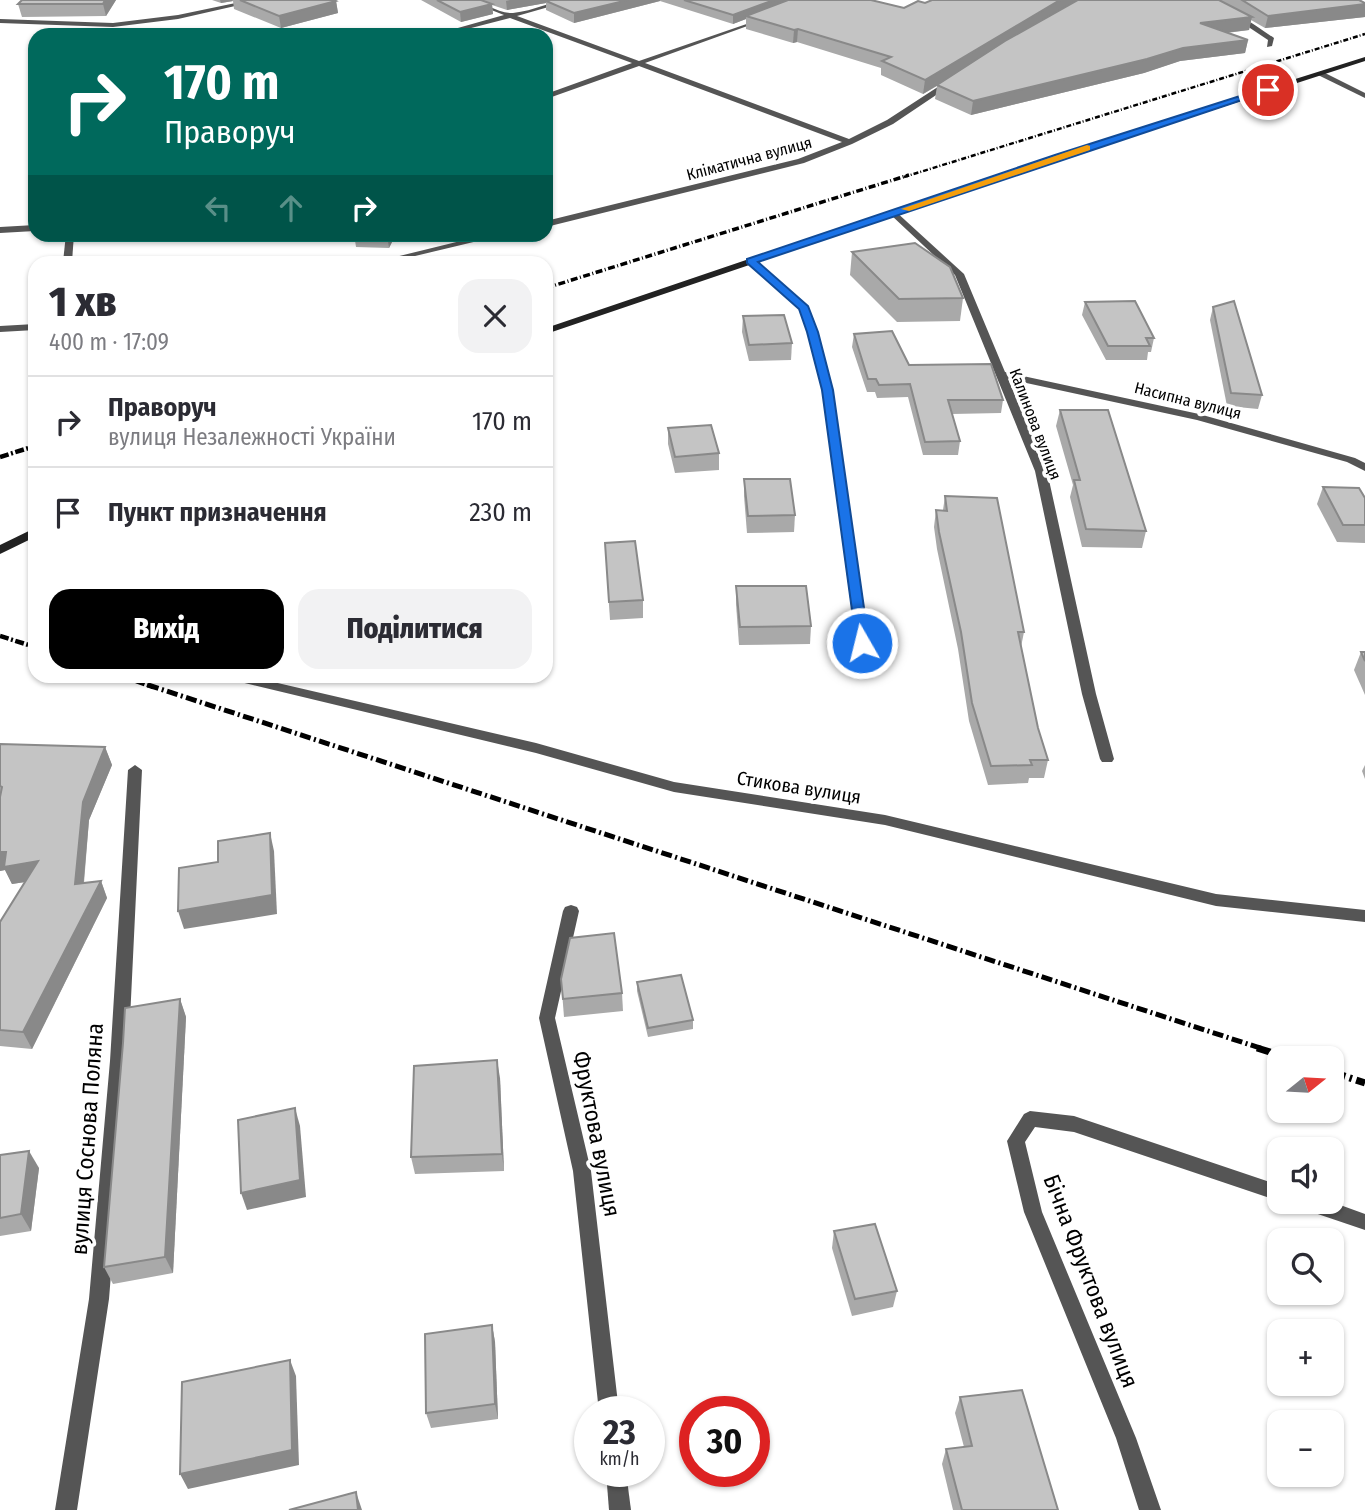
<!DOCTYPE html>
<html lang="uk">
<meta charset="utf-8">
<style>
:root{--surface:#fff;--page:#f2f2f3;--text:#2b2b33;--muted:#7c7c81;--line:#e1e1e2;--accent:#000}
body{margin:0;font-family:"Fira Sans Condensed",sans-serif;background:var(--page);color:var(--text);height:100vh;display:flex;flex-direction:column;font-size:26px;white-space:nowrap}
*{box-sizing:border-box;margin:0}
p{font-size:23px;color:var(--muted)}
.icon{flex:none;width:38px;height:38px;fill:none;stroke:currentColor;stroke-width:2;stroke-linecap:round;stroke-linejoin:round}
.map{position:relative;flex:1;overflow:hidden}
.side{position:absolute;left:28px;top:256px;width:525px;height:427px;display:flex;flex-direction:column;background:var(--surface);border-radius:21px;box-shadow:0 2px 5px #0004}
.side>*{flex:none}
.hud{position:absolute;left:28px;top:28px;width:525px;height:214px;border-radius:21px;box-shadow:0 2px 5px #0004;background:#00695c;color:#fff;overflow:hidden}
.needle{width:46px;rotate:72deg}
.controls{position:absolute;left:1267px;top:1046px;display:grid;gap:14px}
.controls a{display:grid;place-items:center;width:77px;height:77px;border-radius:14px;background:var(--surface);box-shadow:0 2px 5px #0004;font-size:35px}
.speed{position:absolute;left:574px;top:1396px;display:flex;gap:14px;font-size:35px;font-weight:700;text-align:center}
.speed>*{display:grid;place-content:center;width:91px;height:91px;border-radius:50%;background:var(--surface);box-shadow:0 2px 5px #0004;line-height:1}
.speed small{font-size:18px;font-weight:400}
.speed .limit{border:10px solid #d22;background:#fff;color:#111}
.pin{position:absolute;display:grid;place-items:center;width:60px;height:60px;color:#fff;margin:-30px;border:4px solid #fff;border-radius:50%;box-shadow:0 2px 7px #0007}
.me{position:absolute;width:77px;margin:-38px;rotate:352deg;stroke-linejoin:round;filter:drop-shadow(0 0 5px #0008)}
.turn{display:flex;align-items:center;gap:24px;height:147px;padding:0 21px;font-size:32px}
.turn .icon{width:91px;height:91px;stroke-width:2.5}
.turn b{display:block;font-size:49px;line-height:60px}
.lanes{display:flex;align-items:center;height:66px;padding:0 21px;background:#0003;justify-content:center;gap:35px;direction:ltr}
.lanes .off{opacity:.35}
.round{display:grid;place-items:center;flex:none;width:74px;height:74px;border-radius:21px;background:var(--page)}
.summary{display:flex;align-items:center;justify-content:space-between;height:119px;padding:0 21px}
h1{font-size:42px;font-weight:800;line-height:52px}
.primary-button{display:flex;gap:14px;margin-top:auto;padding:14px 21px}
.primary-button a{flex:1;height:80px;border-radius:21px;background:var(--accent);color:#fff;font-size:28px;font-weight:800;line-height:80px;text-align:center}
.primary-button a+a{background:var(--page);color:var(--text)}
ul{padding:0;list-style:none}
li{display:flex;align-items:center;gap:21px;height:91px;padding:0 21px;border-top:2px solid var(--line)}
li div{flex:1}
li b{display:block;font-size:26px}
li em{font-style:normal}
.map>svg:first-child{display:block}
</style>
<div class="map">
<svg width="1365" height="1510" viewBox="0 0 1365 1510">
<rect width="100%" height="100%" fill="#fff"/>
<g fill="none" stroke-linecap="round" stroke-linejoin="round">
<!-- service -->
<path fill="#555" fill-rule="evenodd" d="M35,324V330L0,332V326Z"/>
<!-- minor -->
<g fill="#555" fill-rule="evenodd">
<path d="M250,0H262L178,19L113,27L0,23V19L113,23L178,15Z"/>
<path d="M466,0C482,0 498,14 513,13C534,11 552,0 573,0L517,16L639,61L764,18V20L645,63L849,139L887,120L947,81L954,83L893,124L852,144L804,163L546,227V221L798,159L842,142L639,66L546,99V94L632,63L510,18L444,35H433L504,15Z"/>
<path d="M1198,0C1222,0 1254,25 1274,38L1272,46L1267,47L1268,40L1235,18Z"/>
<path d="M1321,71L1365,93V98L1318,75Z"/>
<path d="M894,210L964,274L1005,372L1199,414L1355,458L1365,463V471L1347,462L1197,420L1008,379L1047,471L1096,694L1114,759L1112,762H1102L1100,759L1082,694L1035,471L955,275L891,215L890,213Z"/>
<path d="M35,225V231L0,233V227Z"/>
<path d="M66,234H74L72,262H63Z"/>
<path d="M489,234H507L390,262H375Z"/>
<path d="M747,259H753L807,306L818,332L832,390L868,643L867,646H857L856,643L822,390L808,332L800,309L747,263Z"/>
<path d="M225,676H248L536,743L674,782L885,815L1216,894L1365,910V922L1216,906L885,825L674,792L536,753L232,680Z"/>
<path d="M135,765L142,770L128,1061L109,1299L77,1510H55L89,1299L110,1061L128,770Z"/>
<path d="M571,905L577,907L579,911L555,1018L591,1171L619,1412H599L573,1171L539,1018L563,911L565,907Z"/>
<path d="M1030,1111L1074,1116L1279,1185V1201L1074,1132L1035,1127L1025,1142L1042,1212L1136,1438L1161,1510H1139L1116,1438L1024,1212L1007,1141L1024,1114Z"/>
<path d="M1298,1202H1332L1365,1214V1230L1300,1208Z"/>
<path d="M606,1472H626L631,1510H609Z"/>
</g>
<!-- secondary -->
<g fill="#222" fill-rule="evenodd">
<path d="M1365,57V61L1061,159L546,334V328L1055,155Z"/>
<path d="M35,528V537L0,554V545Z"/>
</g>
<!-- rail-far4 -->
<path stroke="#000" stroke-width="2.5" stroke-dasharray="5 2 1 2" stroke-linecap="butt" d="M904,177L1365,34"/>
<!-- rail-far3 -->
<path stroke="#000" stroke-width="3.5" stroke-dasharray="7 2.5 1 2.5" stroke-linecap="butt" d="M546,288L909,175"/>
<!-- rail-far2 -->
<g stroke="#000" stroke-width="4.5" stroke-dasharray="9 2.5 2 2.5" stroke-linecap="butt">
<path d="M0,457L35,446"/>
<path d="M0,636L35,647"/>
<path d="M121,676L153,687"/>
</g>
<!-- rail-far1 -->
<path stroke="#000" stroke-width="5" stroke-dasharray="11 3.5 2 3.5" stroke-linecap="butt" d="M148,685L1263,1049"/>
<!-- rail -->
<g stroke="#000" stroke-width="7" stroke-dasharray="14 4.5 2.5 4.5" stroke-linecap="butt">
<path d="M1257,1048L1292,1059"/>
<path d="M1332,1072L1365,1083"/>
</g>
</g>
<!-- wall -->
<g fill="#a9a9a9">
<path d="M22,0H116L106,16L22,17L18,4Z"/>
<path d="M212,0H334L336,1L338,13L281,28L234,9L233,1L221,3Z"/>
<path d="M421,0H871L904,8L925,3L932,0H1359L1365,17L1265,28L1251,20L1249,30L1227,33L1248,40L1245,53L1180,61L1144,73L971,115L935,99L937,86L923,94L881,75V68L797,42L793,43L746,29V19L733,24L660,1L574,23L546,10V3L507,10L492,5L493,14L461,22Z"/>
<path d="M354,234H396L389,248L356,247Z"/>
<path d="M852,252L963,298L960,321L897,322L850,275Z"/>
<path d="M1085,302L1154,338L1151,352H1148L1147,360H1106L1082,315Z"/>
<path d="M1213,307L1262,395L1258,409L1227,406L1210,320Z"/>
<path d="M743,316L792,343L791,360L749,361L742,332Z"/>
<path d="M854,334L909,365L1003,400L1001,413L952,414L960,441L958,455H923L908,397L877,398L875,392H867L852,347Z"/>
<path d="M1060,410L1146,531L1142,548L1082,547L1070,497L1073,485L1056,426Z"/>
<path d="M668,428L719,453V470L675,473L668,444Z"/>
<path d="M744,479L795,515L794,532L747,533L744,496Z"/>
<path d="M1323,487L1365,498V543L1337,542L1317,504Z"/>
<path d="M945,496L1024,632L1021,647L1038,728L1048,760L1044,778H1029L1028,783L988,785L969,721L958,649L937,549L934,527L936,510H943Z"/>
<path d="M606,560L643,600V618L610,620Z"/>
<path d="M736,586L811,626L810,644L739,645L736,604Z"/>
<path d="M1361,652H1365V695L1354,670Z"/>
<path d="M0,744L105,747L112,765L89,820L84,883L101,881L107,898L32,1049L0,1046V922L25,882L12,884L5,870L0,871Z"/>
<path d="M1365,765V779L1362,771Z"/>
<path d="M561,979L622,993L623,1011L564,1017Z"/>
<path d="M637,982L693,1020V1029L648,1037L637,991Z"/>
<path d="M180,999L186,1017L173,1273L113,1284L104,1267Z"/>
<path d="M500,1078L504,1171L415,1174L411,1157Z"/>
<path d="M0,1155L39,1168L31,1231L0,1236Z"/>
<path d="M834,1231L897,1291L893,1307L852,1316L832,1248Z"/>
<path d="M492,1325L495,1342L498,1419L431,1428L426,1413Z"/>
<path d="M960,1397L1058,1510H953L942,1464L946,1449L964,1447L955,1413Z"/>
</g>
<!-- shaded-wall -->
<g fill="#898989">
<path d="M105,0H116L106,16L103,4Z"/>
<path d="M220,0H232L233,1L221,3Z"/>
<path d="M510,0H559L546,1V3L507,10L506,1Z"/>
<path d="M628,0H660V1L574,23V13Z"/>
<path d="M774,0H799L746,16V19L733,24V15Z"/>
<path d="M1060,0H1079L923,94L925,80Z"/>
<path d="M336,1L338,13L281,28L279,16Z"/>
<path d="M492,4L493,14L461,22L460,12Z"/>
<path d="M1365,4V17L1265,28L1268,16Z"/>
<path d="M1252,17L1249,30L1197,36L1200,23Z"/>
<path d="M798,29L797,42L793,43L794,30Z"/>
<path d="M1248,40L1245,53L1180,61L1144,73L971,115L973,101L1183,48Z"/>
<path d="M387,234H396L389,248Z"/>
<path d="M105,747L112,765L89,820L82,901L75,884L83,802Z"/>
<path d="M270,833L274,851L277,914L184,929L178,911Z"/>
<path d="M0,852H6L38,861L45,879L12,884L5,870L0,871Z"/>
<path d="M101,881L107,898L32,1049L23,1032Z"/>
<path d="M180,999L186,1017L173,1273L165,1257Z"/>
<path d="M497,1060L500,1078L504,1171L502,1154Z"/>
<path d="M295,1108L300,1126L306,1197L247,1210L241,1193Z"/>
<path d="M29,1151L39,1168L31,1231L21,1214Z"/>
<path d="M492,1325L495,1342L498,1419L495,1404Z"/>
<path d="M290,1360L296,1376L299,1465L188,1489L180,1474Z"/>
<path d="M356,1492L362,1510H358Z"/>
</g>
<!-- building -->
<g fill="#c4c4c4" stroke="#898989" stroke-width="2">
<path d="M22,0H105L103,4H18Z"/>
<path d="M240,0H334L336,1L279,16Z"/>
<path d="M437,0H481L492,4L460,12Z"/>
<path d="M550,0H628L574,13L546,1Z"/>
<path d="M684,0H774L733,15Z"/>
<path d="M788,0H871L904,8L918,1L925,3L932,0H1060L925,80L882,61L891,57L798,29L794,30L746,16Z"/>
<path d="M1078,0H1219L1252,17L1200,23L1248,40L1183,48L1147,59L973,101L937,85L1005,41Z"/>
<path d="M1242,0H1359L1365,3V4L1268,16Z"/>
<path d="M915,243L950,267L963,298L899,299L852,252Z"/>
<path d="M1135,301L1154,338H1146L1150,346H1108L1085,302Z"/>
<path d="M1234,301L1262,395L1231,393L1213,307Z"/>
<path d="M784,315L792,343L749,345L743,316Z"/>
<path d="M892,331L909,365L991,364L1003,400H948L960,441L925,442L910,384L879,385L876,379H868L854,334Z"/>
<path d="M1060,410H1108L1146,531L1086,529L1074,480H1080Z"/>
<path d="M711,425L719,453L675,457L668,428Z"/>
<path d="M744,479H790L795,515L748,516Z"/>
<path d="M1323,487L1359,488L1365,498V525H1343Z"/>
<path d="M945,496L997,498L1024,632H1018L1038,728L1048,760H1030L1032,765L991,766L972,703L961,632L939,532L936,510L947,511Z"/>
<path d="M635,541L643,600L609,602L605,543Z"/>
<path d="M736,586H806L811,626L740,627Z"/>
<path d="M1361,652H1365V661Z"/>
<path d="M0,744L105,747L83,802L75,884L101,881L23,1032L0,1030V922L38,861L4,867L6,852H0V797L2,787L0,786Z"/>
<path d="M270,833L272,895L178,911L179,868L218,862V841Z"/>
<path d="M614,933L622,993L563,999L561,979L570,938Z"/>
<path d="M681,975L693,1020L648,1028L637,982Z"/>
<path d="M180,999L165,1257L104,1267L123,1043L125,1008Z"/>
<path d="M497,1060L502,1154L411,1157L414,1066Z"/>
<path d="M295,1108L300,1180L241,1193L238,1120Z"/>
<path d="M29,1151L21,1214L0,1218V1155Z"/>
<path d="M875,1224L897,1291L855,1299L834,1231Z"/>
<path d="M492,1325L495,1404L426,1413L425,1334Z"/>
<path d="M290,1360L292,1450L180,1474L182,1382Z"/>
<path d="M1022,1390L1058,1510H962L946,1449L972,1446L960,1397Z"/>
<path d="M356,1492L358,1510H289Z"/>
</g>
<!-- route -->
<path fill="#1a73e8" stroke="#114b97" stroke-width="2" d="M1265,88L1272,90L758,262L808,306L818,332L833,390L869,643L867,647H857L822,390L807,332L799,309L747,263V259L1055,155Z"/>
<!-- slow -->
<path fill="#f59e0b" d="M1087,145L1090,146V150L909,211L901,209Z"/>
<g text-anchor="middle" stroke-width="7" stroke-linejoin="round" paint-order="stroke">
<!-- far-street labels -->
<g font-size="16" fill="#000" stroke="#fff">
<text transform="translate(749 158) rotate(-15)" y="6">Кліматична вулиця</text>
<text transform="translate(1188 400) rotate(14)" y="6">Насипна вулиця</text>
<text transform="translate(1036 424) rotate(69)" y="6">Калинова вулиця</text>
</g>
<!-- street labels -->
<g font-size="19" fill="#000" stroke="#fff">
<text transform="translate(799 787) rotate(9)" y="7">Стикова вулиця</text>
</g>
<!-- near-street labels -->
<g font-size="23" fill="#000" stroke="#fff">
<text transform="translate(597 1134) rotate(79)" y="8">Фруктова вулиця</text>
<text transform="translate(87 1139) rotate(-86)" y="8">вулиця Соснова Поляна</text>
<text transform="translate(1091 1281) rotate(69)" y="8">Бічна Фруктова вулиця</text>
</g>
</g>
</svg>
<div class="controls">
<a><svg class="needle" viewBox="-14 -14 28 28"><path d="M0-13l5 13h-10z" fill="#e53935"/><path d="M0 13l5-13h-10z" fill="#7c7c81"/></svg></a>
<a><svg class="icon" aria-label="sound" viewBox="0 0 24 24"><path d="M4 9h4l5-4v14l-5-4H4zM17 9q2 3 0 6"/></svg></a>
<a><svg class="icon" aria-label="search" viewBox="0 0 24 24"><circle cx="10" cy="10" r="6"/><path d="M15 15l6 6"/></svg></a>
<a>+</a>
<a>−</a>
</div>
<div class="speed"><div>23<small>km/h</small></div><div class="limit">30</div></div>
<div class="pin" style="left:1268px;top:90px;background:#d93025"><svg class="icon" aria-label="arrive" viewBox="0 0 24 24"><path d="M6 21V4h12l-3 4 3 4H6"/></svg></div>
<svg class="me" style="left:862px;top:643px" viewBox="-20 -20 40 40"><circle r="17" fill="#1a73e8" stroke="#fff" stroke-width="3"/><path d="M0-11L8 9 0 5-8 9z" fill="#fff"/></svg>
<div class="hud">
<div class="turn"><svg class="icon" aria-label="right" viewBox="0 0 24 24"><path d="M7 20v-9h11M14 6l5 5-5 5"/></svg><div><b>170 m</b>Праворуч</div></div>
<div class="lanes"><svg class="icon off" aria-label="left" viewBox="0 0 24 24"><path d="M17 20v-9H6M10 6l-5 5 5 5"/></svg><svg class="icon off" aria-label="ahead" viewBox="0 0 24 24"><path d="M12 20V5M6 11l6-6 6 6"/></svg><svg class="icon" aria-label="right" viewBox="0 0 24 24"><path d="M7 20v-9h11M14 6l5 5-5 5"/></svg></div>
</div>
<section class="side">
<div class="summary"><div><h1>1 хв</h1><p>400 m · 17:09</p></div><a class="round"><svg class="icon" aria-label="close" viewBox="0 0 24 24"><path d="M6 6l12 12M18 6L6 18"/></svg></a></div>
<ul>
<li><svg class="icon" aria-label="right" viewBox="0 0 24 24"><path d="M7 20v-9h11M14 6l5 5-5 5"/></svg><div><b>Праворуч</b><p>вулиця Незалежності України</p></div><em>170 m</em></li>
<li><svg class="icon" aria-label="arrive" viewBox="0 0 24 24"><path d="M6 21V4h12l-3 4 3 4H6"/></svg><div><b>Пункт призначення</b></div><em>230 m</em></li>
</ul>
<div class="primary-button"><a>Вихід</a><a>Поділитися</a></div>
</section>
</div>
